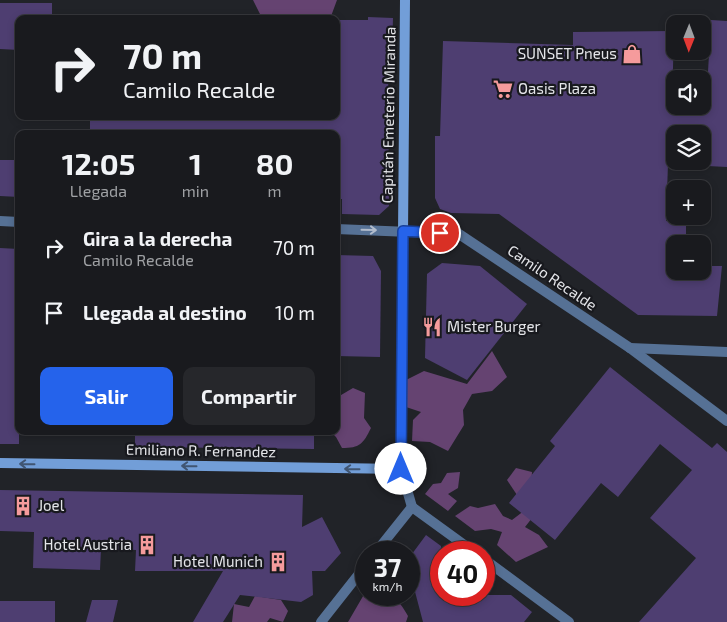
<!DOCTYPE html>
<html lang="es">
<meta charset="utf-8">
<style>
:root{--surface:#191a1e;--page:#26272b;--text:#f1f3f6;--muted:#9fa1a4;--line:#37383c;--accent:#2563eb}
body{margin:0;font-family:"Exo 2",sans-serif;background:var(--page);color:var(--text);height:100vh;display:flex;flex-direction:column;font-size:19px;white-space:nowrap}
*{box-sizing:border-box;margin:0}
p{font-size:16px;color:var(--muted)}
.icon{flex:none;width:28px;height:28px;fill:none;stroke:currentColor;stroke-width:2;stroke-linecap:round;stroke-linejoin:round}
.map{position:relative;flex:1;overflow:hidden}
.details{position:absolute;left:15px;top:130px;width:325px;height:305px;display:flex;flex-direction:column;background:var(--surface);border-radius:10px;box-shadow:0 2px 8px #0003,0 0 0 1px var(--line)}
.details>*{flex:none}
.banner{position:absolute;left:15px;top:15px;width:325px;height:105px;border-radius:10px;box-shadow:0 2px 8px #0003,0 0 0 1px var(--line);background:#191a1e;color:var(--text);overflow:hidden}
.needle{width:32px;rotate:181deg}
.buttons{position:absolute;left:666px;top:15px;display:grid;gap:10px}
.buttons a{display:grid;place-items:center;width:45px;height:45px;border-radius:10px;background:var(--surface);box-shadow:0 2px 8px #0003,0 0 0 1px var(--line);font-size:25px}
.speed{position:absolute;left:355px;top:541px;display:flex;gap:10px;font-size:25px;font-weight:700;text-align:center}
.speed>*{display:grid;place-content:center;width:65px;height:65px;border-radius:50%;background:var(--surface);box-shadow:0 2px 8px #0003,0 0 0 1px var(--line);line-height:1}
.speed small{font-size:12px;font-weight:400}
.speed .limit{border:8px solid #d22;background:#fff;color:#111}
.pin{position:absolute;display:grid;place-items:center;width:42px;height:42px;color:#fff;margin:-21px;border:2px solid #fff;border-radius:50%;box-shadow:0 1px 5px #0007}
.me{position:absolute;width:55px;margin:-28px;rotate:0deg;stroke-linejoin:round;filter:drop-shadow(0 0 4px #0008)}
.turn{display:flex;align-items:center;gap:18px;height:105px;padding:0 25px;font-size:22px}
.turn .icon{width:65px;height:65px;stroke-width:2.5}
.turn b{display:block;font-size:35px;line-height:42px}
.eta{display:flex;justify-content:space-evenly;align-items:center;height:85px;text-align:center}
.eta b{font-size:30px;font-weight:700;line-height:35px}
.cta{display:flex;gap:10px;margin-top:auto;padding:10px 25px}
.cta a{flex:1;height:58px;border-radius:10px;background:var(--accent);color:#fff;font-size:20px;font-weight:700;line-height:58px;text-align:center}
.cta a+a{background:var(--page);color:var(--text)}
ul{padding:0;list-style:none}
li{display:flex;align-items:center;gap:15px;height:65px;padding:0 25px}
li div{flex:1}
li b{display:block;font-size:19px}
li em{font-style:normal}
.map>svg:first-child{display:block}
</style>
<div class="map">
<svg width="727" height="622" viewBox="0 0 727 622">
<rect width="100%" height="100%" fill="#212328"/>
<!-- forest -->
<g fill="#654371">
<path d="M253,0H337L330,19L317,16L311,19H269L261,16Z"/>
<path d="M492,351L507,377L492,391L472,394L463,410L464,425L448,451L430,442L412,441L413,420L421,412L406,407L404,381L424,371L467,384Z"/>
<path d="M353,388L365,393L364,418L371,428C363,444 360,448 342,448L336,437L330,431H336V411L341,409L336,398Z"/>
<path d="M516,468L532,472L531,487L517,495L507,480Z"/>
<path d="M460,472L458,488L448,494L457,501L448,511L425,494L433,484L441,483L447,473Z"/>
<path d="M495,504L503,516L512,520L529,507L536,513L525,527L539,535L548,547L516,562L497,545L502,532L491,529L475,531L455,516L470,506L478,508Z"/>
<path d="M366,591V595C391,595 395,593 408,616L406,622H348Z"/>
<path d="M255,596L281,600L288,611L283,622L270,618L267,622H232L234,604L249,607Z"/>
</g>
<!-- building -->
<g fill="#4e3e71" fill-rule="evenodd">
<path d="M0,3H52V19H19V50L0,49Z"/>
<path d="M368,17L393,18L392,53H388L389,206L379,215L342,214V199H336V134H90V116H336V20H368Z"/>
<path d="M711,20L727,21V167L668,164L666,221L686,222V244H675V271H702V266H722L717,316L638,315L499,214L451,213L440,209L435,198V136H440L443,41L573,45V32L674,31L672,104L675,106H706ZM675,134H702V161H675Z"/>
<path d="M0,160H19V197L0,196Z"/>
<path d="M0,248L19,249V444H0Z"/>
<path d="M336,255L373,256L381,271L380,357L336,356Z"/>
<path d="M442,263L480,266L527,304L467,380L425,358L427,274Z"/>
<path d="M610,367L712,448L717,443L727,452V622H639L696,558L650,518L692,470L660,444L618,497L601,483L555,540L509,503L555,446L550,441Z"/>
<path d="M135,431H314V449L135,447Z"/>
<path d="M0,490L303,495L302,527L322,517L341,553L325,571H312L313,595L301,602L240,595L223,622H193L223,571H135L136,550L101,549L100,570L33,568L34,532L0,531Z"/>
<path d="M426,535L441,546V595H511L532,612L524,622H423L409,569V558Z"/>
<path d="M92,600H118L113,622H86Z"/>
<rect x="0" y="601" width="55" height="21"/>
</g>
<g fill="none" stroke-linecap="round" stroke-linejoin="round">
<!-- street -->
<g stroke="#567195" stroke-width="10">
<path d="M0,221L19,222"/>
<path d="M336,229L459,234L630,348L727,421"/>
<path d="M630,348L727,352"/>
<path d="M401,469L412,507"/>
<path d="M412,507L474,552"/>
<path d="M376,552L412,507"/>
<path d="M484,559L569,622"/>
<path d="M321,622L366,565"/>
</g>
<!-- secondary -->
<path stroke="#729ed8" stroke-width="10" d="M0,463L401,469L405,0"/>
</g>
<!-- one-way arrows -->
<defs><path id="oneway-shaft" d="M-6 0H5M1.5-3L5.5 0L1.5 3" fill="none" stroke-width="1.6" stroke-linecap="round" stroke-linejoin="round" transform="scale(1.25)"/></defs>
<use stroke="#b2bccc" href="#oneway-shaft" transform="translate(369 230) rotate(1)"/>
<g stroke="#405572">
<use href="#oneway-shaft" transform="translate(27 464) rotate(-179)"/>
<use href="#oneway-shaft" transform="translate(189 466) rotate(-179)"/>
<use href="#oneway-shaft" transform="translate(352 469) rotate(-179)"/>
</g>
<g fill="none" stroke-linecap="round" stroke-linejoin="round">
<defs>
<path id="route" d="M401,469L403,231L440,233"/>
</defs>
<!-- route casing -->
<use href="#route" stroke="#184099" stroke-width="12"/>
<!-- route -->
<use href="#route" stroke="#2563eb" stroke-width="9"/>
</g>
<!-- icons -->
<defs>
<symbol id="shop-bare" viewBox="-9 -9 18 18"><path d="M-5-2.5h2.3a2.7 3.5 0 0 1 5.4 0H5L5.5 6h-11ZM-1.5-2.5h3a1.5 2.3 0 0 0-3 0Z" fill="#f59b9c" stroke="#18191e" stroke-width="2.5" paint-order="stroke"/></symbol>
<symbol id="supermarket-bare" viewBox="-9 -9 18 18"><path d="M-6-5.5h2.5l.6 2H6L4.5 2H-2.5L-4.4-4H-6ZM-1.5 3.2a1.3 1.3 0 1 0 .1 0ZM3 3.2a1.3 1.3 0 1 0 .1 0Z" fill="#f59b9c" stroke="#18191e" stroke-width="2.5" paint-order="stroke"/></symbol>
<symbol id="restaurant-bare" viewBox="-9 -9 18 18"><path d="M-5-6h1v4h1v-4h1v4h1v-4h1v5L-1.5 .5V6h-2V.5L-5-1ZM5-6V6H3V1.5H1.5Q1.5-4 5-6Z" fill="#f59b9c" stroke="#18191e" stroke-width="2.5" paint-order="stroke"/></symbol>
<symbol id="building-bare" viewBox="-9 -9 18 18"><path d="M-4-6H4V6H1V3H-1V6H-4ZM-2.5-4.3h1.7v1.8h-1.7ZM.8-4.3h1.7v1.8H.8ZM-2.5-1h1.7V.8h-1.7ZM.8-1h1.7V.8H.8Z" fill="#f59b9c" stroke="#18191e" stroke-width="2.5" paint-order="stroke"/></symbol>
</defs>
<g fill-rule="evenodd">
<use href="#shop-bare" x="618" y="40" width="28" height="28"/>
<use href="#supermarket-bare" x="489" y="75" width="28" height="28"/>
<use href="#restaurant-bare" x="418" y="313" width="28" height="28"/>
<use href="#building-bare" x="9" y="492" width="28" height="28"/>
<use href="#building-bare" x="133" y="531" width="28" height="28"/>
<use href="#building-bare" x="264" y="548" width="28" height="28"/>
</g>
<g text-anchor="middle" stroke-width="4.5" stroke-linejoin="round" paint-order="stroke">
<!-- poi labels -->
<g font-size="15" fill="#e4e5e9" stroke="#18191e" text-anchor="end">
<text x="617" y="59">SUNSET Pneus</text>
<text x="518" y="94" text-anchor="start">Oasis Plaza</text>
<text x="447" y="332" text-anchor="start">Mister Burger</text>
<text x="38" y="511" text-anchor="start">Joel</text>
<text x="132" y="550">Hotel Austria</text>
<text x="263" y="567">Hotel Munich</text>
</g>
<!-- street labels -->
<g font-size="15" fill="#e4e5e9" stroke="#18191e">
<text transform="translate(389 115) rotate(-89)" y="5">Capitán Emeterio Miranda</text>
<text transform="translate(552 278) rotate(34)" y="5">Camilo Recalde</text>
<text transform="translate(201 451) rotate(1)" y="5">Emiliano R. Fernandez</text>
</g>
</g>
</svg>
<div class="buttons">
<a><svg class="needle" viewBox="-14 -14 28 28"><path d="M0-13l5 13h-10z" fill="#e53935"/><path d="M0 13l5-13h-10z" fill="#9fa1a4"/></svg></a>
<a><svg class="icon" aria-label="sound" viewBox="0 0 24 24"><path d="M4 9h4l5-4v14l-5-4H4zM17 9q2 3 0 6"/></svg></a>
<a><svg class="icon" aria-label="layers" viewBox="0 0 24 24"><path d="M12 4l9 5-9 5-9-5zM3 14l9 5 9-5"/></svg></a>
<a>+</a>
<a>−</a>
</div>
<div class="speed"><div>37<small>km/h</small></div><div class="limit">40</div></div>
<div class="pin" style="left:440px;top:233px;background:#d93025"><svg class="icon" aria-label="arrive" viewBox="0 0 24 24"><path d="M6 21V4h12l-3 4 3 4H6"/></svg></div>
<svg class="me" style="left:401px;top:469px" viewBox="-20 -20 40 40"><circle r="19" fill="#fff"/><path d="M0-13L10 11 0 6-10 11z" fill="#2563eb"/></svg>
<div class="banner">
<div class="turn"><svg class="icon" aria-label="right" viewBox="0 0 24 24"><path d="M7 20v-9h11M14 6l5 5-5 5"/></svg><div><b>70 m</b>Camilo Recalde</div></div>
</div>
<section class="details">
<div class="eta">
<div><b>12:05</b><p>Llegada</p></div>
<div><b>1</b><p>min</p></div>
<div><b>80</b><p>m</p></div>
</div>
<ul>
<li><svg class="icon" aria-label="right" viewBox="0 0 24 24"><path d="M7 20v-9h11M14 6l5 5-5 5"/></svg><div><b>Gira a la derecha</b><p>Camilo Recalde</p></div><em>70 m</em></li>
<li><svg class="icon" aria-label="arrive" viewBox="0 0 24 24"><path d="M6 21V4h12l-3 4 3 4H6"/></svg><div><b>Llegada al destino</b></div><em>10 m</em></li>
</ul>
<div class="cta"><a>Salir</a><a>Compartir</a></div>
</section>
</div>
